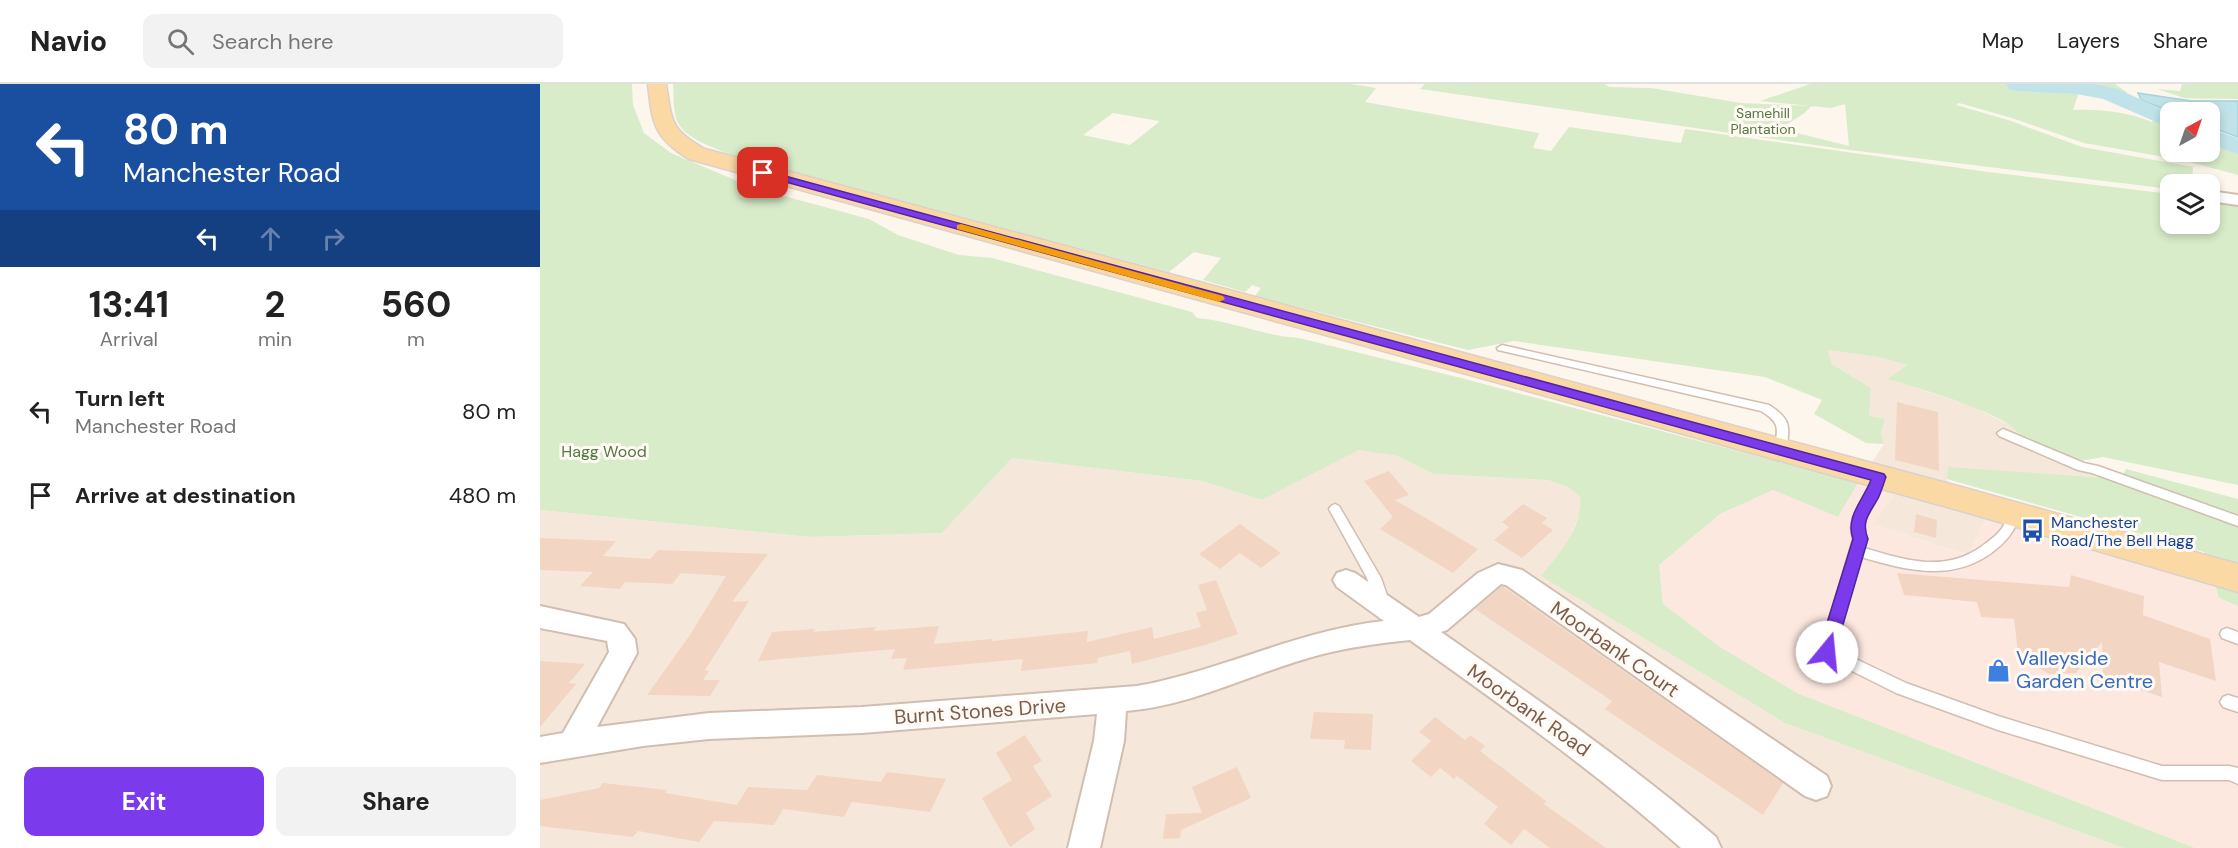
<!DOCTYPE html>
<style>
:root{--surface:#fff;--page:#f2f2f2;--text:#222;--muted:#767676;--line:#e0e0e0;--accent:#7c3aed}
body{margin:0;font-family:"DM Sans",sans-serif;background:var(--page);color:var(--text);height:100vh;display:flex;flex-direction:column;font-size:22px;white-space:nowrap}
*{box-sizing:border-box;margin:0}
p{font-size:20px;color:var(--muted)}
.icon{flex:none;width:33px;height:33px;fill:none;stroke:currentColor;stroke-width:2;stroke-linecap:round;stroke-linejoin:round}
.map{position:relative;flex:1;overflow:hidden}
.details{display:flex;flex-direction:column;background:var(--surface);width:540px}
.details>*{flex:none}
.hud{background:#1a4fa0;color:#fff;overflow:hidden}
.needle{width:39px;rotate:40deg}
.controls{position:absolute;left:1620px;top:18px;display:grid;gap:12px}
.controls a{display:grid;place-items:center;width:60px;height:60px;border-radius:12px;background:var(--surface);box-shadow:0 3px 9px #0003;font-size:30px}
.pin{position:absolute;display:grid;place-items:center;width:51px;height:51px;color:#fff;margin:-26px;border-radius:12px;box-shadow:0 3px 9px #0006}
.me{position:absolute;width:66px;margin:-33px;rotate:17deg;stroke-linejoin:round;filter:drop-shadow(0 0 4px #0008)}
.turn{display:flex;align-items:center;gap:21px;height:126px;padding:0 24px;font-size:27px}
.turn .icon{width:78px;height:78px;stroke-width:2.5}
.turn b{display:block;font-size:42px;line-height:51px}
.lanes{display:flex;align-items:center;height:57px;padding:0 24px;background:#0003;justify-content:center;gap:30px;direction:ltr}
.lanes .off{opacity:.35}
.eta{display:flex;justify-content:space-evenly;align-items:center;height:102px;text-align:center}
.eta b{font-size:36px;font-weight:700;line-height:42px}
.button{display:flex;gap:12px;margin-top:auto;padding:12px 24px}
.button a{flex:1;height:69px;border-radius:12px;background:var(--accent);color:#fff;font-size:24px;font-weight:700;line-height:69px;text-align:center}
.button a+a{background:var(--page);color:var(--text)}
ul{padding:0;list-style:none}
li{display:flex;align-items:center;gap:18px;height:84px;padding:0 24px}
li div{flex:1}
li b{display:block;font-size:22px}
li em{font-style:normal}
header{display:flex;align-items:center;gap:36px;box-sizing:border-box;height:84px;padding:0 30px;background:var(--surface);border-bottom:2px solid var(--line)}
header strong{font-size:28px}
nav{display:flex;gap:33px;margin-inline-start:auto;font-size:21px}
.search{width:420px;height:54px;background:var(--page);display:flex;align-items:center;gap:15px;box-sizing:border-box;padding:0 21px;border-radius:12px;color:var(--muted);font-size:22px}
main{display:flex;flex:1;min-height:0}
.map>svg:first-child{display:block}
</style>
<header>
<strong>Navio</strong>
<div class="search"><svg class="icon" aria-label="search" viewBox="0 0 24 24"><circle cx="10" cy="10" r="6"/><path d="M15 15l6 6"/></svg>Search here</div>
<nav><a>Map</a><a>Layers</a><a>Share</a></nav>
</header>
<main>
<section class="details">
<div class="hud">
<div class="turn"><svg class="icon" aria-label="left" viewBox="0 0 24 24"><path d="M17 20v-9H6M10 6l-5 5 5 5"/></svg><div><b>80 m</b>Manchester Road</div></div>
<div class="lanes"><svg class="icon" aria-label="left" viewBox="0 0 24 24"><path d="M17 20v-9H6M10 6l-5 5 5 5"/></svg><svg class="icon off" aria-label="ahead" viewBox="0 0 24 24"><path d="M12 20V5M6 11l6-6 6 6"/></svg><svg class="icon off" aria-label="right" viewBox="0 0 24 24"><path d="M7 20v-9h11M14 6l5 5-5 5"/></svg></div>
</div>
<div class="eta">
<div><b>13:41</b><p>Arrival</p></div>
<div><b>2</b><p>min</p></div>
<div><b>560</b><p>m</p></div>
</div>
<ul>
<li><svg class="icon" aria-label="left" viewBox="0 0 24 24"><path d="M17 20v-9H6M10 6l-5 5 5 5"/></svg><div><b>Turn left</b><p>Manchester Road</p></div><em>80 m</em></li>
<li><svg class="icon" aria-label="arrive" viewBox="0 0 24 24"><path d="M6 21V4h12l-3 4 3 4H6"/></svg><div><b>Arrive at destination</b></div><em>480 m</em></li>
</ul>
<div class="button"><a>Exit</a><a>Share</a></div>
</section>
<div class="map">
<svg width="1698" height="764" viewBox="0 0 1698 764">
<rect width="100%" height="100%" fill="#fdf6ec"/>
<!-- residential -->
<g fill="#f5e8da">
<path d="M1288,266L1338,273L1367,281L1349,295L1434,323L1477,345L1481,352L1540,377L1555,393L1409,384L1407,396L1445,435L1429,471L1332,440L1355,410L1318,399L1344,360L1341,351L1345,335L1328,333L1331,304L1292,280Z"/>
<path d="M819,366L857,372L893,390L1008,396L1028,403L1040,413L1041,426L1028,458L1002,492L1245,639L1583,764H0V426L270,453L402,449L472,374L662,397L722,416Z"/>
</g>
<!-- commercial -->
<path fill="#fde8e0" d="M1318,399L1355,410L1333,440L1428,471L1445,435L1673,497L1679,514L1698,522V764H1655L1257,609L1180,563L1123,520L1119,481L1180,430L1233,406L1298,433Z"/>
<!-- green -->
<g fill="#d8ecc9" fill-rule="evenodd">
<path d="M0,0H92L93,21L104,49L131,69L233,112H244L329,135L358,151L419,171L452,174L652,228L657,234C692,237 724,252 759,254L921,294L1318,399L1298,433L1233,406L1180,430L1119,481L1123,520L1180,563L1257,609L1655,764H1583L1245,639L1001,492C1019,470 1043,443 1040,413L1028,403L1008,396L893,390L857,372L819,366L722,416L662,397L472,374L402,449L270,453L0,426Z"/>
<path d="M133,0H811L836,4L825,18L999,49L993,64L1011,67L1029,43L1141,59L1145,45L1448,88L1630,110V140H1670V115L1698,119V401L1563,373L1540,377L1481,352C1468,329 1376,304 1348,295L1367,281L1338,273L1288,266L1292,280L1331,304L1329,332L1345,335L1341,350L1344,360L1326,359L1274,330L1282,316L1225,293L974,257L928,266L715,212L721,204L712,201L705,208L663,196L681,174L654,168L629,188L194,72C176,64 142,55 136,34C133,23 134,11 133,0ZM573,29L619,37V38L590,61L543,51Z"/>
<path d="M885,0H1065L1069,3L1111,4L1201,19L1271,22C1264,32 1250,37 1241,45L1309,62L1305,20L1291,24L1220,17L1270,0H1575L1588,9L1542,0L1533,26C1559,25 1588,28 1612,38L1616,28L1630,33V68H1670V47L1698,57V91L1642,76L1544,59L1472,34L1419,19L1416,21L1468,36L1542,63L1653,83L1652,100H1630V105L1310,66L880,5Z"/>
<path d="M1642,0H1698V15L1644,14L1617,5L1640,7Z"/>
<path d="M1408,383L1555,393L1582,392L1586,385L1698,415V522L1679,514L1664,468L1407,395Z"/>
</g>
<!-- water -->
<path fill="#bfe3e8" stroke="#a5d3da" stroke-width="1.5" d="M1598,9L1651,17H1698V53L1670,43V28H1632L1601,16Z"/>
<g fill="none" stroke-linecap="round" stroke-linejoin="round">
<!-- river -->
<g fill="#bfe3e8" fill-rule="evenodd">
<path d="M1466,0H1554L1578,5L1630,29V44L1563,15L1537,10L1477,7L1469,5Z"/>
<path d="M1670,45L1698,54V70L1670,60Z"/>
</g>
</g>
<!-- building -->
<g fill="#f3d5c3">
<path d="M1357,318L1398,328L1399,387L1355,376Z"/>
<path d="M849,387L869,411L855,416L938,465L913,489L840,445L853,433L824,397Z"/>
<path d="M983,420L1007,434L1002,439L1013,446L982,474L954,456L969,443L962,438Z"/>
<path d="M1376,430L1397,436L1396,454L1374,448Z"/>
<path d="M700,440L741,469L721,484L700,469L680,485L659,470Z"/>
<path d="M0,454L76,457L63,472L110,475L118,466L228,470L192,518L209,517L165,586L169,587L163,596H180L170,612L107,611L150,551L186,492L141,489L132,500L85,498L80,505L40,502L53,488L0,486Z"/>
<path d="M1357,489L1529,503L1531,491L1604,512L1603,531L1670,555L1676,597L1619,578L1622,613L1563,593L1562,558L1536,589L1509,590L1497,583L1486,571L1478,569L1474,535L1441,533L1437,518L1364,511Z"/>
<path d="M676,496L698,550L662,562L592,580L590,567L558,574L557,579L481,587L483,575L363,586L367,574L351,575L355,565L218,577L232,548L275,545L273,548L336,543L334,547L399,542L394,560L453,555L452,557L548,547L547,558L612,543L614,555L661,543L656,529L667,526L658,501Z"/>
<path d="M962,502L1243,699L1223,731L1065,625L1072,617L935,525Z"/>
<path d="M0,577L45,580L29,599L36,600L0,643Z"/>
<path d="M774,628L833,630L831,666L804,665L805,656L770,655Z"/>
<path d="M895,633L925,656L930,651L945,662L940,667L1006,717L1004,720L1066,764H1010L984,745L971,761L944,740L958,723L917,692L914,695L900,684L891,693L871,677L891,657L879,648Z"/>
<path d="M485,651L502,677L493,682L512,712L486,729L495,745L470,763L442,714L472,696L456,669Z"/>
<path d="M697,683L711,714L641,746L640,754L623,755L626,730L662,729L652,703Z"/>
<path d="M347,688L406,695L390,728L312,718L304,733L243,725L234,741L174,737L159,758L98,747L93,753L0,742V716L59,704L63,699L127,706L125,709L197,721L208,703L267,706L277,691L341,698Z"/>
</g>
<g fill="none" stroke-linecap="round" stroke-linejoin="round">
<defs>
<g id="lane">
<path d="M962,261L1229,321C1251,335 1250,342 1246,366L1244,369H1236L1234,366C1238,345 1241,339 1221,327L958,266L957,264Z"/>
<path d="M1463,345L1544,379L1558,382L1698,432V442L1552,389L1538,386L1459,352L1457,349Z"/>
<path d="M1339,389L1345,393L1338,413L1326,434L1324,444L1327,455L1324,464C1365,476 1403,489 1441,463C1448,457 1457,452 1462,444C1466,439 1467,432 1470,427H1478L1480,430C1475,448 1465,459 1450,470C1409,498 1366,486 1321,473L1295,565L1366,599L1458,632L1622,682H1689L1698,684V700L1689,696H1622L1458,646L1356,609L1282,572L1280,568L1313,455L1311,444L1313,434L1325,413L1333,393Z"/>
<path d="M795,420L799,422L841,494L850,520L848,524L843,525L838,524L836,520L827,494L789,425L791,422Z"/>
<path d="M1687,544L1698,548V560L1682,554L1680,550L1682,546Z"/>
<path d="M1688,611L1698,614V628L1683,623L1680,618L1683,613Z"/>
</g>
<g id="street">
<path d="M1670,107L1698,111V121L1670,117Z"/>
<path d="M958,480L982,486L1287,692L1291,702L1287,712L1276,716L1265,712L966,501L961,500L907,546L901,548C995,614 1089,678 1176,753L1181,764H1141C1056,688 962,622 870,556C840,559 809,563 779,571C714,588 653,622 586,627L584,657L560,764H528L554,657L557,630L322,649L169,655L103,662L0,679V653L23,649L69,568L67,557L0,544V522L84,540L95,555L97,569L57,643L169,629L322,623L597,602C681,587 759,546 844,537L797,503L793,496L797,489L806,486L815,489L879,533L889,530L938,489Z"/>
</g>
<path id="primary" d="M108,0H126C132,37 130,46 165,65L1425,404L1698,480V508L1425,428L149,75C114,54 112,39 108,0Z"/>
</defs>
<!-- lane casing -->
<use href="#lane" stroke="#d1beb0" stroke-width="3"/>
<!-- street casing -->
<use href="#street" stroke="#d1beb0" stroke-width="4"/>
<!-- primary casing -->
<use href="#primary" stroke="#dad1cd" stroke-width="3"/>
<!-- lane -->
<use href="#lane" fill="#fff" fill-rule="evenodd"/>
<!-- street -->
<use href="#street" fill="#fff" fill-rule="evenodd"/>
<!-- primary -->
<use href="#primary" fill="#fbd9a5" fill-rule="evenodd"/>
</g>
<!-- route -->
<path fill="#7c3aed" stroke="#51269a" stroke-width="1.5" d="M223,86L1344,390L1346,393C1343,401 1341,409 1337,416C1329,430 1321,438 1328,455L1295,568L1292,573L1287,575L1281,573L1278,568L1313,455C1305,433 1323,416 1331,396L220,91L219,89Z"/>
<!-- slow -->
<path fill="#f59e0b" d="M421,140L683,212L685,215L679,218L676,217L417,145V141Z"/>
<!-- icons -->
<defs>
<symbol id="bus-bare" viewBox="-9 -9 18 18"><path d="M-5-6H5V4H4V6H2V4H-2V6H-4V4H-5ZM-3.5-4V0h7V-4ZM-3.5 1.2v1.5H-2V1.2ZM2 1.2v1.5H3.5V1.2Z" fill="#1a4fb4" stroke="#fffaf3" stroke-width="2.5" paint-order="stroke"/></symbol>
<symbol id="shop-bare" viewBox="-9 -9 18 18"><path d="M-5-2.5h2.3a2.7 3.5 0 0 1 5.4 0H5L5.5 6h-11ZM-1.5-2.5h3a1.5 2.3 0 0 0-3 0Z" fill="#3f7fe0" stroke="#fffaf3" stroke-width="2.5" paint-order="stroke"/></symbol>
</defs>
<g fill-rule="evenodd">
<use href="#bus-bare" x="1476" y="430" width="33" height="33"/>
<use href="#shop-bare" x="1442" y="570" width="33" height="33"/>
</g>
<g text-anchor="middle" stroke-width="6" stroke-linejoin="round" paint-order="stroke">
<!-- far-park labels -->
<g font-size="14" fill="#537a41" stroke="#fffaf3">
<text x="1223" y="34">Samehill<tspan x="1223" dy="16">Plantation</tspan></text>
</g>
<!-- park labels -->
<g font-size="16" fill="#537a41" stroke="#fffaf3">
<text x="64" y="373">Hagg Wood</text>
</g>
<!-- transit labels -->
<g font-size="16" fill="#164399" stroke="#fffaf3" text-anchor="start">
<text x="1511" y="444">Manchester<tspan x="1511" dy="18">Road/The Bell Hagg</tspan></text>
</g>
<!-- near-street labels -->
<g font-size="20" fill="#7a5c4d" stroke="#fffaf3">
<text transform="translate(1075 565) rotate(35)" y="7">Moorbank Court</text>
<text transform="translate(989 626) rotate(35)" y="7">Moorbank Road</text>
<text transform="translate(440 627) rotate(-4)" y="7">Burnt Stones Drive</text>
</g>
<!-- near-shop labels -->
<g font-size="20" fill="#366cbe" stroke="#fffaf3" text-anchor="start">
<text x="1476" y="581">Valleyside<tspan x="1476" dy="23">Garden Centre</tspan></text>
</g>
</g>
</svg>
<div class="controls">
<a><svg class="needle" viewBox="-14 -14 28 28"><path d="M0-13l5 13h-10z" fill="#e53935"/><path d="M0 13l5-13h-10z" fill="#767676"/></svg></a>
<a><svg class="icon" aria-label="layers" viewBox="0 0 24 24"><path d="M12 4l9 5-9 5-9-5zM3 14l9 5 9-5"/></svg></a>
</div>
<div class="pin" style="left:223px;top:89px;background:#d93025"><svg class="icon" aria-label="arrive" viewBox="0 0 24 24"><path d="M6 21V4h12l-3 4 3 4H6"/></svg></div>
<svg class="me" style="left:1287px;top:568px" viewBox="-20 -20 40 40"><circle r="19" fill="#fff"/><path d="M0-13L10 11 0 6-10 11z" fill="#7c3aed"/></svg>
</div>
</main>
